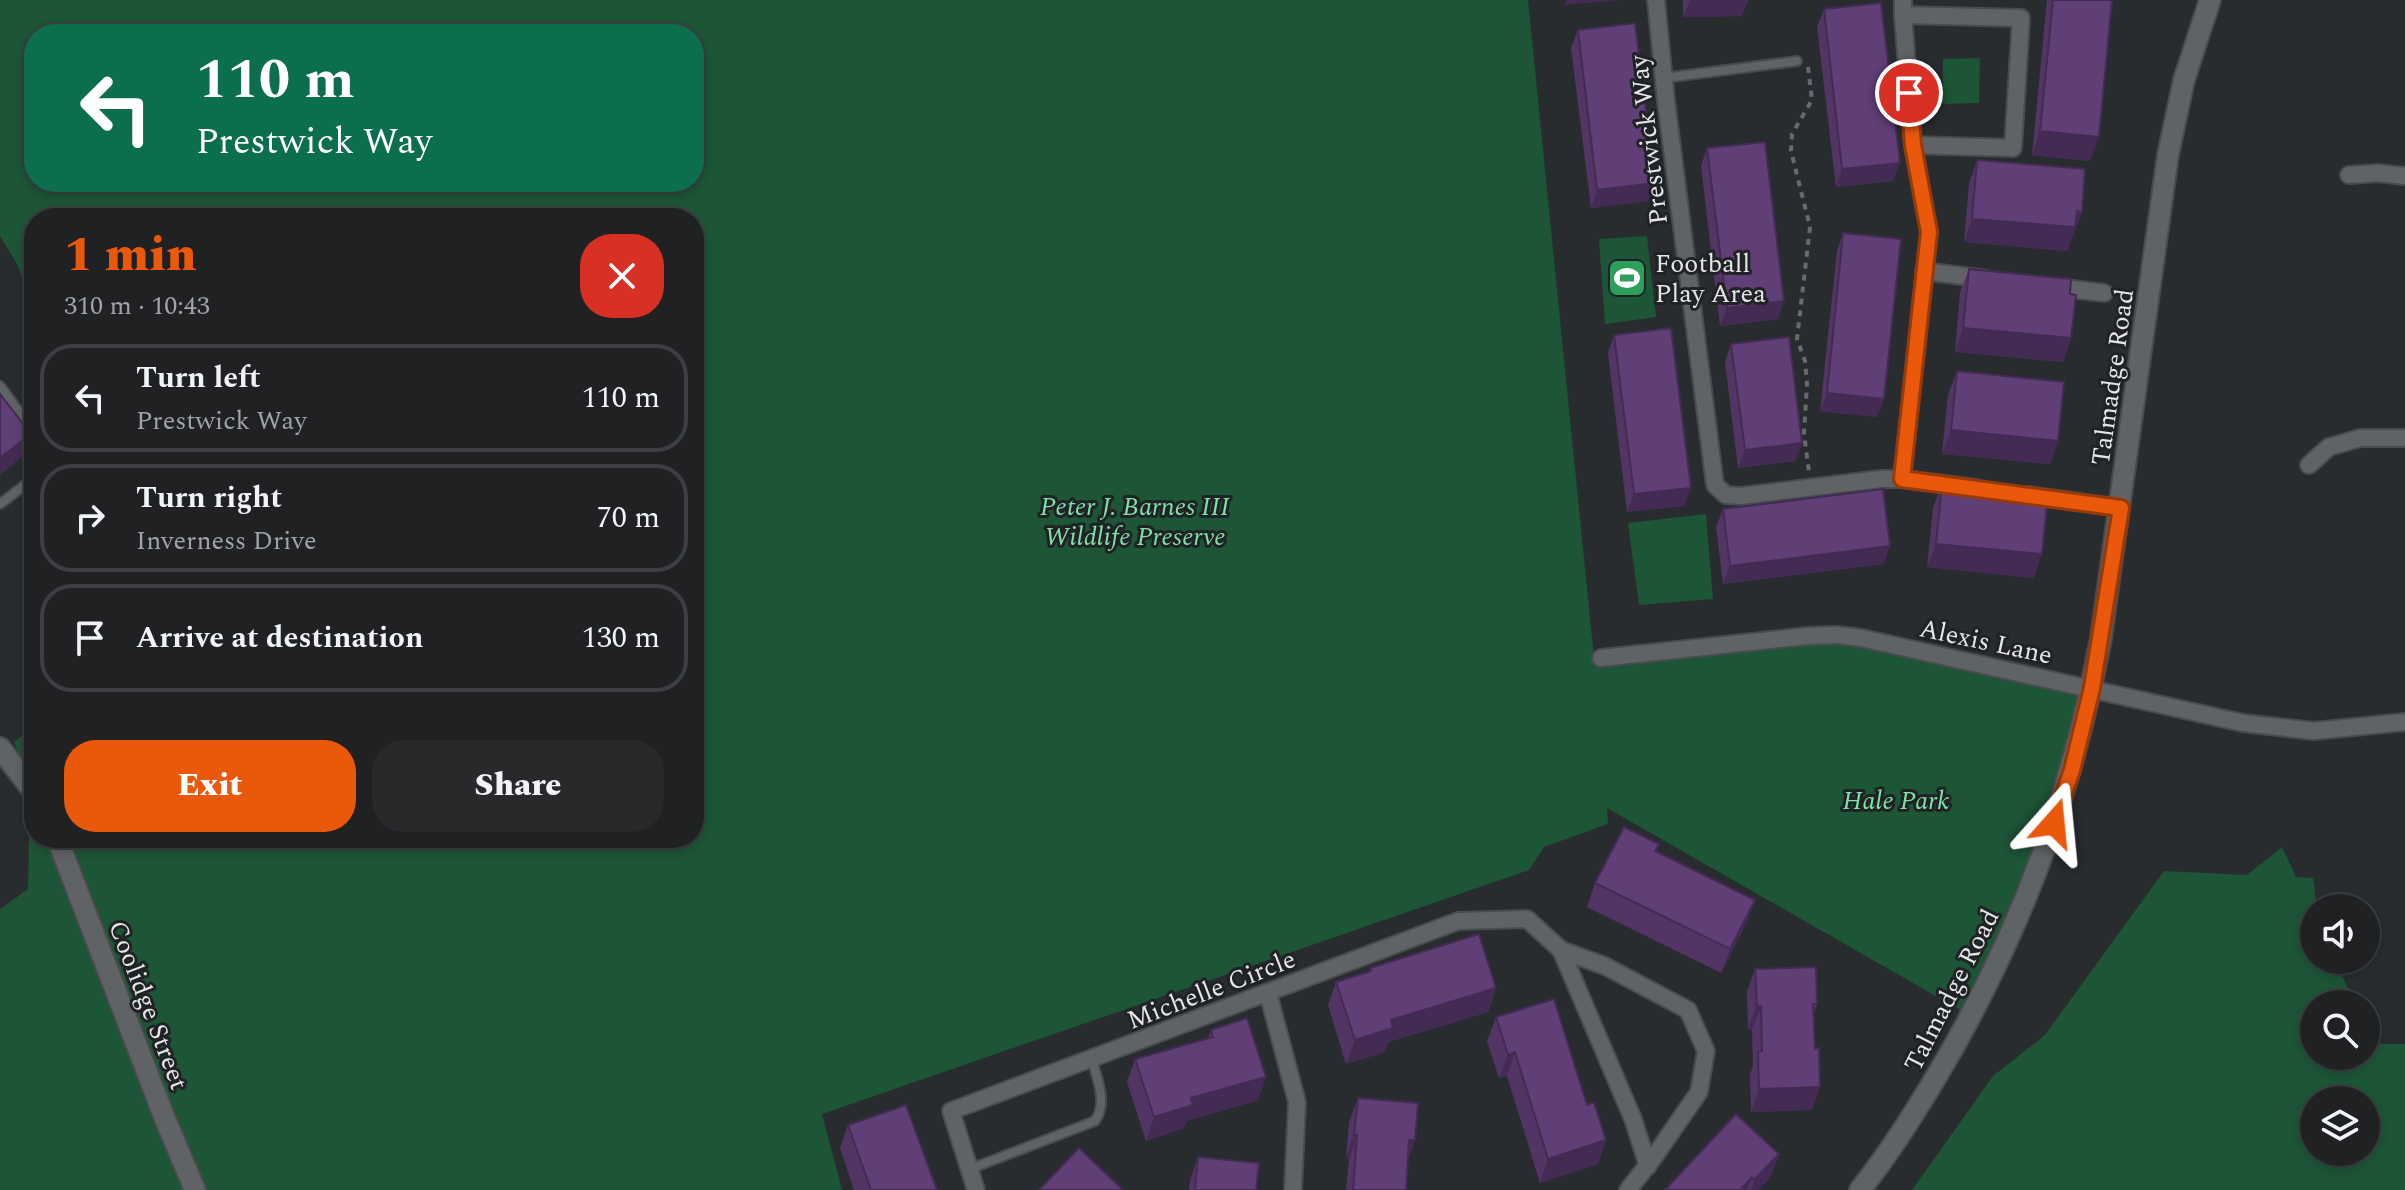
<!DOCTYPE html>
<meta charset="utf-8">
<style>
:root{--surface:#1f2123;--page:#27292b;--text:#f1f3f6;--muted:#a1a3a6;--line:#3c3e41;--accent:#ea580c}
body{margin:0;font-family:Spectral,serif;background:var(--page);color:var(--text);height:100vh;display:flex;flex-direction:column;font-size:30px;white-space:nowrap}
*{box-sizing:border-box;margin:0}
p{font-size:26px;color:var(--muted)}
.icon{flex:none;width:44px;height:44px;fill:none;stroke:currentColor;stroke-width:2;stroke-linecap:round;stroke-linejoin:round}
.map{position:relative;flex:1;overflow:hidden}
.details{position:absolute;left:24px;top:208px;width:680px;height:640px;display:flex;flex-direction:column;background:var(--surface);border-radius:32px;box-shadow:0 4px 12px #0003,0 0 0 2px var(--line)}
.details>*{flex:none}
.hud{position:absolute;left:24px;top:24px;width:680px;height:168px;border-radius:32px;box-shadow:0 4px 12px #0003,0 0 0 2px var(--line);background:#0b6e4f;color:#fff;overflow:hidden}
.buttons{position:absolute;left:2300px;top:894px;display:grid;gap:16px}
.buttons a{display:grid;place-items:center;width:80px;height:80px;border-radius:50%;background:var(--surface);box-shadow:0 4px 12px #0003,0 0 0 2px var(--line);font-size:40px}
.pin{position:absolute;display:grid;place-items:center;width:68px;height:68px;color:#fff;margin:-34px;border:4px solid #fff;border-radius:50%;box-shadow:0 2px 8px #0007}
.me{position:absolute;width:88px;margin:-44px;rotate:18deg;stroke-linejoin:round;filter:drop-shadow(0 0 6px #0008)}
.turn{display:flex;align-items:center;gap:28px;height:168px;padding:0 40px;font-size:36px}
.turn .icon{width:104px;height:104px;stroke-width:2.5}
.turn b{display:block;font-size:56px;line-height:68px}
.round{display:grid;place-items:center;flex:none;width:84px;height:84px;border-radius:32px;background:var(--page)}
.head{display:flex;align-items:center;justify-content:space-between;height:136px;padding:0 40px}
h1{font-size:48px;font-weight:800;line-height:60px;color:var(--accent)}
.button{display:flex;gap:16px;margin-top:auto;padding:16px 40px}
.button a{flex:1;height:92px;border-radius:32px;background:var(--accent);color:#fff;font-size:32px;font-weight:800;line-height:92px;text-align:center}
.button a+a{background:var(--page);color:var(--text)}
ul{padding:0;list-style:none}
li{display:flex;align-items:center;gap:24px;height:108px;margin:0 16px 12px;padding:0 24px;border:4px solid var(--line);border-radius:32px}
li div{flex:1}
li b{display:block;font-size:30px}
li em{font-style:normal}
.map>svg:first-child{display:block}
</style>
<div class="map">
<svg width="2405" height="1190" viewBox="0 0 2405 1190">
<rect width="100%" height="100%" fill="#292c2f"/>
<!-- green -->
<g fill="#1d5537" fill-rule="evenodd">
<path d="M0,0H1528L1594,658L1837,635L2092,688L2009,920L1962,1011L1607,808L1608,824L1544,847L1529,870L822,1114L842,1190H0V909L28,889L30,783L14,742L31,729L34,722V838H694V218H34V310L17,264L0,236ZM34,34H694V182H34Z"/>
<path d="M1980,58L1979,103L1942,104L1943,59Z"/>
<path d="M1647,236L1656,317L1605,324L1599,239Z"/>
<path d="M1706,514L1713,599L1639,605L1628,523Z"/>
<path d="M2282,847L2296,877L2313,878L2317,908H2314V960H2335L2355,1004H2314V1056H2366V1027C2376,1049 2383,1043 2405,1044V1190H1912L1993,1076L2045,1035L2164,871L2247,875ZM2314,1100H2366V1152H2314Z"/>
</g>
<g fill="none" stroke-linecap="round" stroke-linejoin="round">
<defs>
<g id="service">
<path d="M1664,78L1797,61"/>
<path d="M0,386L34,432"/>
<path d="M0,504L34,478"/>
<path d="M970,1169L1095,1121C1108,1102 1097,1080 1092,1059"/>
</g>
<g id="minor">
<path d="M1656,0L1666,101L1715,485L1726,495L1741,496L1881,479H1902L1976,488"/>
<path d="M1903,15L2021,18L2013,148L1913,145"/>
<path d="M2349,175L2378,173L2405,176"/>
<path d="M1924,271L1986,279"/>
<path d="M2048,286L2104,293"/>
<path d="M2309,465L2329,447L2360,438H2405"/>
<path d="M1902,479L1929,232L1913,145L1903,15V0"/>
<path d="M2027,495L2121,508"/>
<path d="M1601,658L1808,636L1837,635L1861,638L2243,723L2314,731L2405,722"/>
<path d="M1561,950L1633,1119L1648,1166"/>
<path d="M1268,993L1297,1102L1293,1190"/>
<path d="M976,1190L951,1111L1458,921L1527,919L1561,950L1605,966L1688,1010L1706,1051L1699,1092L1654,1157L1628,1190"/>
</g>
<g id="tertiary">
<path d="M0,748L34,792"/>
<path d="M57,838L165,1119L195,1190"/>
<path d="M1860,1190C1895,1146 1925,1097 1953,1048C2027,916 2073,787 2101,638L2168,155L2184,80L2210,0"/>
</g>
</defs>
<!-- service casing -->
<use href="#service" stroke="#494b4d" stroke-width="12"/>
<!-- minor casing -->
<use href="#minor" stroke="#494b4d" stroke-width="20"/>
<!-- tertiary casing -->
<use href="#tertiary" stroke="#494b4d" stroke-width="24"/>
<!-- path -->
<path stroke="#686b6d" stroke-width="4" stroke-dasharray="6 6" stroke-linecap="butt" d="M1808,67L1812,100L1792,134L1791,151L1810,227L1797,339L1805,361L1807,384L1804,434L1809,472"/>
<!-- service -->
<use href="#service" stroke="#606366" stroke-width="8"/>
<!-- minor -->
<use href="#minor" stroke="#606366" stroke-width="16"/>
<!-- tertiary -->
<use href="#tertiary" stroke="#606366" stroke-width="20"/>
</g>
<!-- wall -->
<g fill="#533565">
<path d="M1683,0H1748L1742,16L1683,17Z"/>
<path d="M2047,0H2112L2090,161L2032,155Z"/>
<path d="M1824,9L1893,181L1836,187L1817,27Z"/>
<path d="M1578,30L1648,201L1591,208L1571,48Z"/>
<path d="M1707,148L1778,319L1720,326L1701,166Z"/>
<path d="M1977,160L2082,212L2067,251L1964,242L1969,183Z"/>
<path d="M1843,233L1877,417L1820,411L1837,251Z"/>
<path d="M1969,269L2070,294L2071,338L2063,362L1955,352L1960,292Z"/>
<path d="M1614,335L1684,506L1627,512L1608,353Z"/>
<path d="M1731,344L1802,443L1795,461L1738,468L1725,362Z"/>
<path d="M1957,371L2058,441L2050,464L1942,454L1948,395Z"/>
<path d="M1942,484L2034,578L1927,567L1933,508Z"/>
<path d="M1723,509L1884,564L1723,584L1716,527Z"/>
<path d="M1656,852L1755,900L1746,923L1721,973L1587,907L1595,883Z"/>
<path d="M1370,968L1496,988L1488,1012L1388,1042L1385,1052L1346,1064L1328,1005L1336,982L1369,971Z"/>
<path d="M1755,969L1817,1004L1814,1014L1815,1049L1820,1087L1812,1110L1751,1112L1750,1075L1753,1065L1752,1030H1748L1747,992Z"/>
<path d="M1496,1017L1587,1105L1606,1140L1598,1164L1540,1183L1507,1076L1499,1078L1487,1041Z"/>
<path d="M1211,1030L1266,1077L1258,1100L1187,1121L1184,1128L1146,1141L1127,1082L1135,1059L1208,1038Z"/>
<path d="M1358,1098L1415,1140L1408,1160L1406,1190H1346L1349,1159L1346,1158L1349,1122Z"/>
<path d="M848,1125L937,1190H854L840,1148Z"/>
<path d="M1779,1154L1770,1178L1758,1190H1665Z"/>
<path d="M1198,1157L1256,1190H1189L1190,1181Z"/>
</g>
<!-- shaded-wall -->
<g fill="#432b53">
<path d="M1566,0H1620L1564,5Z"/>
<path d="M1690,0H1748L1742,16L1683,17Z"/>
<path d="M2040,131L2099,137L2090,161L2032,155Z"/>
<path d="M1900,163L1893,181L1836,187L1842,169Z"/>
<path d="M1655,183L1648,201L1591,208L1597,190Z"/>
<path d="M2077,211L2082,212L2067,251L1964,242L1972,219Z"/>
<path d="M1784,301L1778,319L1720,326L1727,308Z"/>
<path d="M1963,328L2071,338L2063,362L1955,352Z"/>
<path d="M1827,393L1884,399L1877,417L1820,411Z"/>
<path d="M1951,430L2058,441L2050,464L1942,454Z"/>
<path d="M31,434L22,457L0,475V458Z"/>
<path d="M1802,443L1795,461L1738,468L1745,450Z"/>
<path d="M1691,488L1684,506L1627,512L1634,494Z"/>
<path d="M1936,544L2042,554L2034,578L1927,567Z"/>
<path d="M1890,546L1884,564L1723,584L1730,566Z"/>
<path d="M1755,900L1746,923L1721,973L1730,949Z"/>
<path d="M1496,988L1488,1012L1388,1042L1385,1052L1346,1064L1355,1040L1391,1020Z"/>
<path d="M1757,1006H1761L1752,1030H1748Z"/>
<path d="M1515,1052L1507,1076L1499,1078L1508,1055Z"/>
<path d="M1266,1077L1258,1100L1187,1121L1184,1128L1146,1141L1154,1117L1191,1098Z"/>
<path d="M1820,1087L1812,1110L1751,1112L1759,1089Z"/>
<path d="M1354,1135H1357L1349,1159L1346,1158Z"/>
<path d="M1409,1140H1415L1407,1164Z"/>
<path d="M1606,1140L1598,1164L1540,1183L1548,1159Z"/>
<path d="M1779,1154L1770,1178L1758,1190H1751L1754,1180Z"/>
<path d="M1752,1177L1747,1190H1740Z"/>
</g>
<!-- building -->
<g fill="#603e76" stroke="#432b53" stroke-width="2">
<path d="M2053,0H2112L2099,137L2040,131Z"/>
<path d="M1881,3L1900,163L1842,169L1824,9Z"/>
<path d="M1635,23L1655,183L1597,190L1578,30Z"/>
<path d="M1765,142L1784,301L1727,308L1707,148Z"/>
<path d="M1977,160L2085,169L2082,212L2077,211L2075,227L1972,219Z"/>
<path d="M1843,233L1901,239L1884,399L1827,393Z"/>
<path d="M1969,269L2071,279L2070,294L2076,295L2071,338L1963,328Z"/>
<path d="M1671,328L1691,488L1634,494L1614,335Z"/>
<path d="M1789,337L1802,443L1745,450L1731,344Z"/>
<path d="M1957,371L2064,382L2058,441L1951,430Z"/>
<path d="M0,394L31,434L0,458Z"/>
<path d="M1942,484L2048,495L2042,554L1936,544Z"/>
<path d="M1883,489L1890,546L1730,566L1723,509Z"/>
<path d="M1624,827L1659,844L1655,851L1755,900L1730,949L1595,883Z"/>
<path d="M1479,934L1496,988L1391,1020L1393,1028L1355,1040L1336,982L1371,971L1370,968Z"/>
<path d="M1816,967L1817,1004H1813L1815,1049L1819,1048L1820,1087L1759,1089L1758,1052L1762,1051L1761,1006H1757L1755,969Z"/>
<path d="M1554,999L1587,1105L1594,1102L1606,1140L1548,1159L1515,1052L1508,1055L1496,1017Z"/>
<path d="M1247,1018L1266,1077L1191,1098L1193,1105L1154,1117L1135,1059L1213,1037L1211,1030Z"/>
<path d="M1358,1098L1418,1103L1415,1140H1409L1406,1190H1353L1357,1135H1354Z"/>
<path d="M906,1105L937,1190H871L848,1125Z"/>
<path d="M1736,1114L1779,1154L1754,1180L1752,1177L1740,1190H1665Z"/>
<path d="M1079,1148L1123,1190H1039Z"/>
<path d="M1198,1157L1259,1163L1256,1190H1195Z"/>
</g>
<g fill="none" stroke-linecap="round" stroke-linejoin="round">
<defs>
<path id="route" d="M1909,93L1913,145L1929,232L1902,479L2121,508L2092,688L2072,770L2054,823"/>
</defs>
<!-- route casing -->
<use href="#route" stroke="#983908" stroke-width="20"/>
<!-- route -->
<use href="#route" stroke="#ea580c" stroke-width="14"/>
</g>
<!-- icons -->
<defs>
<symbol id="stadium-square" viewBox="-11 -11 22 22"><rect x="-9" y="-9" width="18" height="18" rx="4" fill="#2e9e5b" stroke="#202225"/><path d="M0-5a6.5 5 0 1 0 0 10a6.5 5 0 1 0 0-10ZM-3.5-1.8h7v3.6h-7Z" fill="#fff"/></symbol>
</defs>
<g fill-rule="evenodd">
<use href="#stadium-square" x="1605" y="256" width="44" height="44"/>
</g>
<g text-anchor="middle" stroke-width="6" stroke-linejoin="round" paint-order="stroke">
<!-- street labels -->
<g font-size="26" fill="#e4e6e8" stroke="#202225">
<text transform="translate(1648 140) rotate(-97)" y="9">Prestwick Way</text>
<text transform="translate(2112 377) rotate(-82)" y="9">Talmadge Road</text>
<text transform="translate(1986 641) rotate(12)" y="9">Alexis Lane</text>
<text transform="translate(1211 989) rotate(-21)" y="9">Michelle Circle</text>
<text transform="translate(1951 990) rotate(-63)" y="9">Talmadge Road</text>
<text transform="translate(149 1005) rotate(69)" y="9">Coolidge Street</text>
</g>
<!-- poi labels -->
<g font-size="26" fill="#e4e6e8" stroke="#202225" text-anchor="start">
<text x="1655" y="272">Football<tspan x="1655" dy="30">Play Area</tspan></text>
</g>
<!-- park labels -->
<g font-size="26" font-style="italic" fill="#7ee3a8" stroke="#202225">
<text x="1135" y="515">Peter J. Barnes III<tspan x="1135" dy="30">Wildlife Preserve</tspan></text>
<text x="1896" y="809">Hale Park</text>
</g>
</g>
</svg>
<div class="buttons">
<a><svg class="icon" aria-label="sound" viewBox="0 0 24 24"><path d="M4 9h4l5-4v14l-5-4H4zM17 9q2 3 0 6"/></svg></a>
<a><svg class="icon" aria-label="search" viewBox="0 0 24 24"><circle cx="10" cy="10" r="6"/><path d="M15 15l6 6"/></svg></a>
<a><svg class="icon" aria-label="layers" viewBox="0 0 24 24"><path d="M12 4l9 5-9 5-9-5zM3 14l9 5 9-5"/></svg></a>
</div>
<div class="pin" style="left:1909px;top:93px;background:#d93025"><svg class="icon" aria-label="arrive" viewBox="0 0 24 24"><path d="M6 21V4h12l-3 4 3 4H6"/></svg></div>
<svg class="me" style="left:2054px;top:823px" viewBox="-20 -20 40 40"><path d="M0-17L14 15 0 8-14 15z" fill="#ea580c" stroke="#fff" stroke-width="4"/></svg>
<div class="hud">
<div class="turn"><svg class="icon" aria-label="left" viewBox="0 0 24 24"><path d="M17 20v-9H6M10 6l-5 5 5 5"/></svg><div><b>110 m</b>Prestwick Way</div></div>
</div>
<section class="details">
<div class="head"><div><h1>1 min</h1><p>310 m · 10:43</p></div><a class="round" style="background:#d93025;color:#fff"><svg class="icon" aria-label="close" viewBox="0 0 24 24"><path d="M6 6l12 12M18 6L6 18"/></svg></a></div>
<ul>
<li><svg class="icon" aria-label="left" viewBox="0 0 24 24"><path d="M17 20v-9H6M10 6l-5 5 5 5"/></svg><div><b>Turn left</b><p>Prestwick Way</p></div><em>110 m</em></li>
<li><svg class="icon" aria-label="right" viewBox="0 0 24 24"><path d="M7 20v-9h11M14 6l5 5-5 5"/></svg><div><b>Turn right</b><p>Inverness Drive</p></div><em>70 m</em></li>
<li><svg class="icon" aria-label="arrive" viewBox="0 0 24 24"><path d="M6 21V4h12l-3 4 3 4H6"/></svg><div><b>Arrive at destination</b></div><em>130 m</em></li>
</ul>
<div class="button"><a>Exit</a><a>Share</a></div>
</section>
</div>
